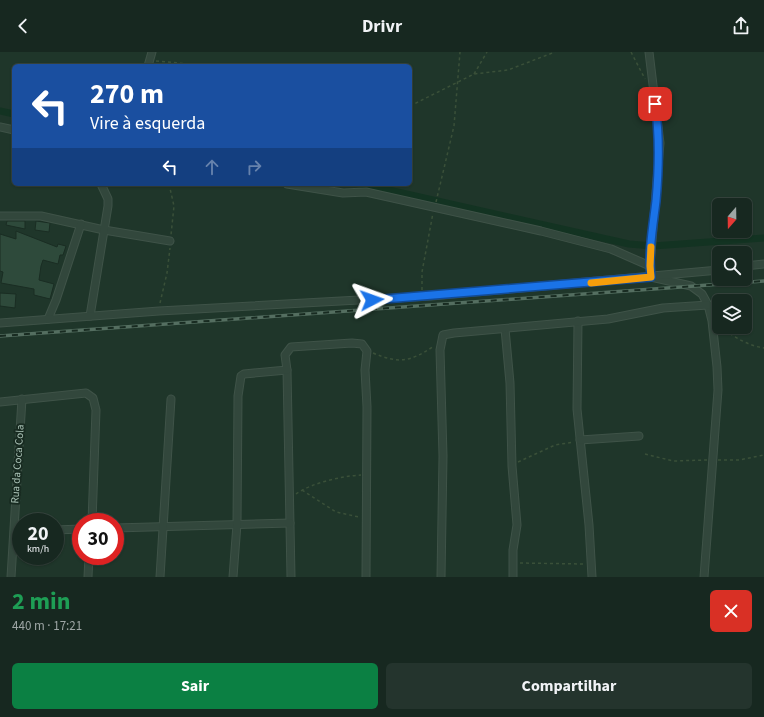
<!DOCTYPE html>
<html lang="pt">
<meta charset="utf-8">
<style>
:root{--surface:#172820;--page:#24342d;--text:#f1f3f6;--muted:#9ea6a5;--line:#36443e;--accent:#0b8043}
body{margin:0;font-family:"Source Sans 3",sans-serif;background:var(--page);color:var(--text);height:100vh;display:flex;flex-direction:column;font-size:15px;white-space:nowrap}
*{box-sizing:border-box;margin:0}
p{font-size:13px;color:var(--muted)}
.icon{flex:none;width:22px;height:22px;fill:none;stroke:currentColor;stroke-width:2;stroke-linecap:round;stroke-linejoin:round}
.map{position:relative;height:525px;overflow:hidden}
.drawer{display:flex;flex-direction:column;background:var(--surface);flex:1}
.drawer>*{flex:none}
.banner{position:absolute;left:12px;top:12px;width:400px;height:122px;border-radius:6px;box-shadow:0 1px 3px #0004,0 0 0 1px var(--line);background:#1a4fa0;color:#fff;overflow:hidden}
.needle{width:26px;rotate:200deg}
.buttons{position:absolute;left:712px;top:146px;display:grid;gap:8px}
.buttons a{display:grid;place-items:center;width:40px;height:40px;border-radius:6px;background:var(--surface);box-shadow:0 1px 3px #0004,0 0 0 1px var(--line);font-size:20px}
.speed{position:absolute;left:12px;top:461px;display:flex;gap:8px;font-size:20px;font-weight:700;text-align:center}
.speed>*{display:grid;place-content:center;width:52px;height:52px;border-radius:50%;background:var(--surface);box-shadow:0 1px 3px #0004,0 0 0 1px var(--line);line-height:1}
.speed small{font-size:10px;font-weight:400}
.speed .limit{border:6px solid #d22;background:#fff;color:#111}
.pin{position:absolute;display:grid;place-items:center;width:34px;height:34px;color:#fff;margin:-17px;border-radius:8px;box-shadow:0 2px 6px #0006}
.me{position:absolute;width:44px;margin:-22px;rotate:86deg;stroke-linejoin:round;filter:drop-shadow(0 0 3px #0008)}
.turn{display:flex;align-items:center;gap:14px;height:84px;padding:0 12px;font-size:18px}
.turn .icon{width:52px;height:52px;stroke-width:2.5}
.turn b{display:block;font-size:28px;line-height:34px}
.lanes{display:flex;align-items:center;height:38px;padding:0 12px;background:#0003;justify-content:center;gap:20px;direction:ltr}
.lanes .off{opacity:.35}
.round{display:grid;place-items:center;flex:none;width:42px;height:42px;border-radius:6px;background:var(--page)}
.summary{display:flex;align-items:center;justify-content:space-between;height:68px;padding:0 12px}
h1{font-size:24px;font-weight:700;line-height:30px;color:#1e9e55}
.action{display:flex;gap:8px;margin-top:auto;padding:8px 12px}
.action a{flex:1;height:46px;border-radius:6px;background:var(--accent);color:#fff;font-size:16px;font-weight:700;line-height:46px;text-align:center}
.action a+a{background:var(--page);color:var(--text)}
header{display:flex;justify-content:space-between;align-items:center;height:52px;padding:0 12px;background:var(--surface);font-size:18px;font-weight:700}
.map>svg:first-child{display:block}
</style>
<header><svg class="icon" aria-label="back" viewBox="0 0 24 24"><path d="M15 5l-7 7 7 7"/></svg>Drivr<svg class="icon" aria-label="share" viewBox="0 0 24 24"><path d="M12 15V3M7 8l5-5 5 5M5 13v7h14v-7"/></svg></header>
<div class="map">
<svg width="764" height="525" viewBox="0 0 764 525">
<rect width="100%" height="100%" fill="#1f362a"/>
<g fill="none" stroke-linecap="round" stroke-linejoin="round">
<!-- canal -->
<g stroke="#133322" stroke-width="7">
<path d="M0,59L14,62"/>
<path d="M362,132L629,192L653,194L764,186"/>
</g>
</g>
<!-- building -->
<g fill="#2e4a3b" stroke="#1a2d23">
<path d="M7,169H25V177L6,173Z"/>
<path d="M36,169L50,171L49,180L35,178Z"/>
<path d="M16,179L57,195L58,192L66,194L63,203H60L58,212L43,208L41,214L39,228L54,232L50,247L34,243V237L1,231L3,220L0,219V182L16,187Z"/>
<path d="M0,241L16,242L15,256L0,254Z"/>
</g>
<g fill="none" stroke-linecap="round" stroke-linejoin="round">
<defs>
<g id="street">
<path d="M649,0L660,91L650,214"/>
<path d="M148,14L152,0"/>
<path d="M0,75L14,78"/>
<path d="M287,132L343,141L366,140L541,179L611,197L650,214L651,225L691,234L702,242L708,253L712,269L717,315L718,338L704,525"/>
<path d="M0,164H41L104,178L170,189"/>
<path d="M745,214L764,212"/>
<path d="M90,264L108,154V147L101,132"/>
<path d="M48,267L56,248L81,172"/>
<path d="M578,269L577,357L589,473L592,525"/>
<path d="M0,271L159,259L432,244L719,218"/>
<path d="M505,277L510,331L512,414L517,473L513,498V525"/>
<path d="M287,318L291,525"/>
<path d="M0,350L86,341L93,346L96,358L92,470"/>
<path d="M580,388L639,384"/>
<path d="M115,476L290,471"/>
<path d="M55,478L81,477"/>
<path d="M11,525L22,347"/>
<path d="M88,525L89,504"/>
<path d="M160,525L171,347"/>
<path d="M233,525L237,472L238,344L241,324L244,322L287,318L285,303L291,295L352,291L362,292L367,299L365,318L367,355L366,525"/>
<path d="M441,525L443,404L440,298L443,283L454,281L608,267L663,256L708,253"/>
</g>
</defs>
<!-- street casing -->
<use href="#street" stroke="#3f5348" stroke-width="9"/>
<!-- path -->
<g stroke="#3a5039" stroke-width="1.5" stroke-dasharray="3 3" stroke-linecap="butt">
<path d="M631,0L645,27"/>
<path d="M156,9L212,14"/>
<path d="M474,22L487,0"/>
<path d="M410,54L474,22L508,18L555,0"/>
<path d="M169,132L174,154L171,183"/>
<path d="M436,150L454,74L460,0"/>
<path d="M422,238V220L433,161"/>
<path d="M160,251L167,221L170,196"/>
<path d="M720,275C733,284 748,294 764,296"/>
<path d="M373,301C399,312 410,310 434,294"/>
<path d="M645,402L673,409L707,408"/>
<path d="M718,408H739L764,403"/>
<path d="M518,410L555,393L574,390"/>
<path d="M302,438L336,460L359,465"/>
<path d="M296,442C311,431 342,424 361,423"/>
<path d="M520,511L584,512"/>
</g>
<!-- street -->
<use href="#street" stroke="#32473c" stroke-width="7"/>
<defs>
<path id="rail" d="M0,284L764,229"/>
</defs>
<!-- rail casing -->
<use href="#rail" stroke="#546e60" stroke-width="3.5"/>
<!-- rail -->
<use href="#rail" stroke="#182b21" stroke-width="2" stroke-dasharray="6" stroke-linecap="butt"/>
</g>
<g fill="none" stroke-linecap="round" stroke-linejoin="round">
<defs>
<path id="route" d="M372,248L651,225C648,200 653,174 656,149C659,116 660,85 655,52"/>
</defs>
<!-- route casing -->
<use href="#route" stroke="#114b97" stroke-width="10"/>
<!-- route -->
<use href="#route" stroke="#1a73e8" stroke-width="7"/>
<!-- slow -->
<path stroke="#f59e0b" stroke-width="7" d="M591,231L651,225L650,214L651,195"/>
</g>
<g text-anchor="middle" stroke-width="4" stroke-linejoin="round" paint-order="stroke">
<!-- street labels -->
<g font-size="11" fill="#acc4b8" stroke="#182b21">
<text transform="translate(17 412) rotate(-86)" y="4">Rua da Coca Cola</text>
</g>
</g>
</svg>
<div class="buttons">
<a><svg class="needle" viewBox="-14 -14 28 28"><path d="M0-13l5 13h-10z" fill="#e53935"/><path d="M0 13l5-13h-10z" fill="#9ea6a5"/></svg></a>
<a><svg class="icon" aria-label="search" viewBox="0 0 24 24"><circle cx="10" cy="10" r="6"/><path d="M15 15l6 6"/></svg></a>
<a><svg class="icon" aria-label="layers" viewBox="0 0 24 24"><path d="M12 4l9 5-9 5-9-5zM3 14l9 5 9-5"/></svg></a>
</div>
<div class="speed"><div>20<small>km/h</small></div><div class="limit">30</div></div>
<div class="pin" style="left:655px;top:52px;background:#d93025"><svg class="icon" aria-label="arrive" viewBox="0 0 24 24"><path d="M6 21V4h12l-3 4 3 4H6"/></svg></div>
<svg class="me" style="left:372px;top:248px" viewBox="-20 -20 40 40"><path d="M0-17L14 15 0 8-14 15z" fill="#1a73e8" stroke="#fff" stroke-width="4"/></svg>
<div class="banner">
<div class="turn"><svg class="icon" aria-label="left" viewBox="0 0 24 24"><path d="M17 20v-9H6M10 6l-5 5 5 5"/></svg><div><b>270 m</b>Vire à esquerda</div></div>
<div class="lanes"><svg class="icon" aria-label="left" viewBox="0 0 24 24"><path d="M17 20v-9H6M10 6l-5 5 5 5"/></svg><svg class="icon off" aria-label="ahead" viewBox="0 0 24 24"><path d="M12 20V5M6 11l6-6 6 6"/></svg><svg class="icon off" aria-label="right" viewBox="0 0 24 24"><path d="M7 20v-9h11M14 6l5 5-5 5"/></svg></div>
</div>
</div>
<section class="drawer">
<div class="summary"><div><h1>2 min</h1><p>440 m · 17:21</p></div><a class="round" style="background:#d93025;color:#fff"><svg class="icon" aria-label="close" viewBox="0 0 24 24"><path d="M6 6l12 12M18 6L6 18"/></svg></a></div>
<div class="action"><a>Sair</a><a>Compartilhar</a></div>
</section>
